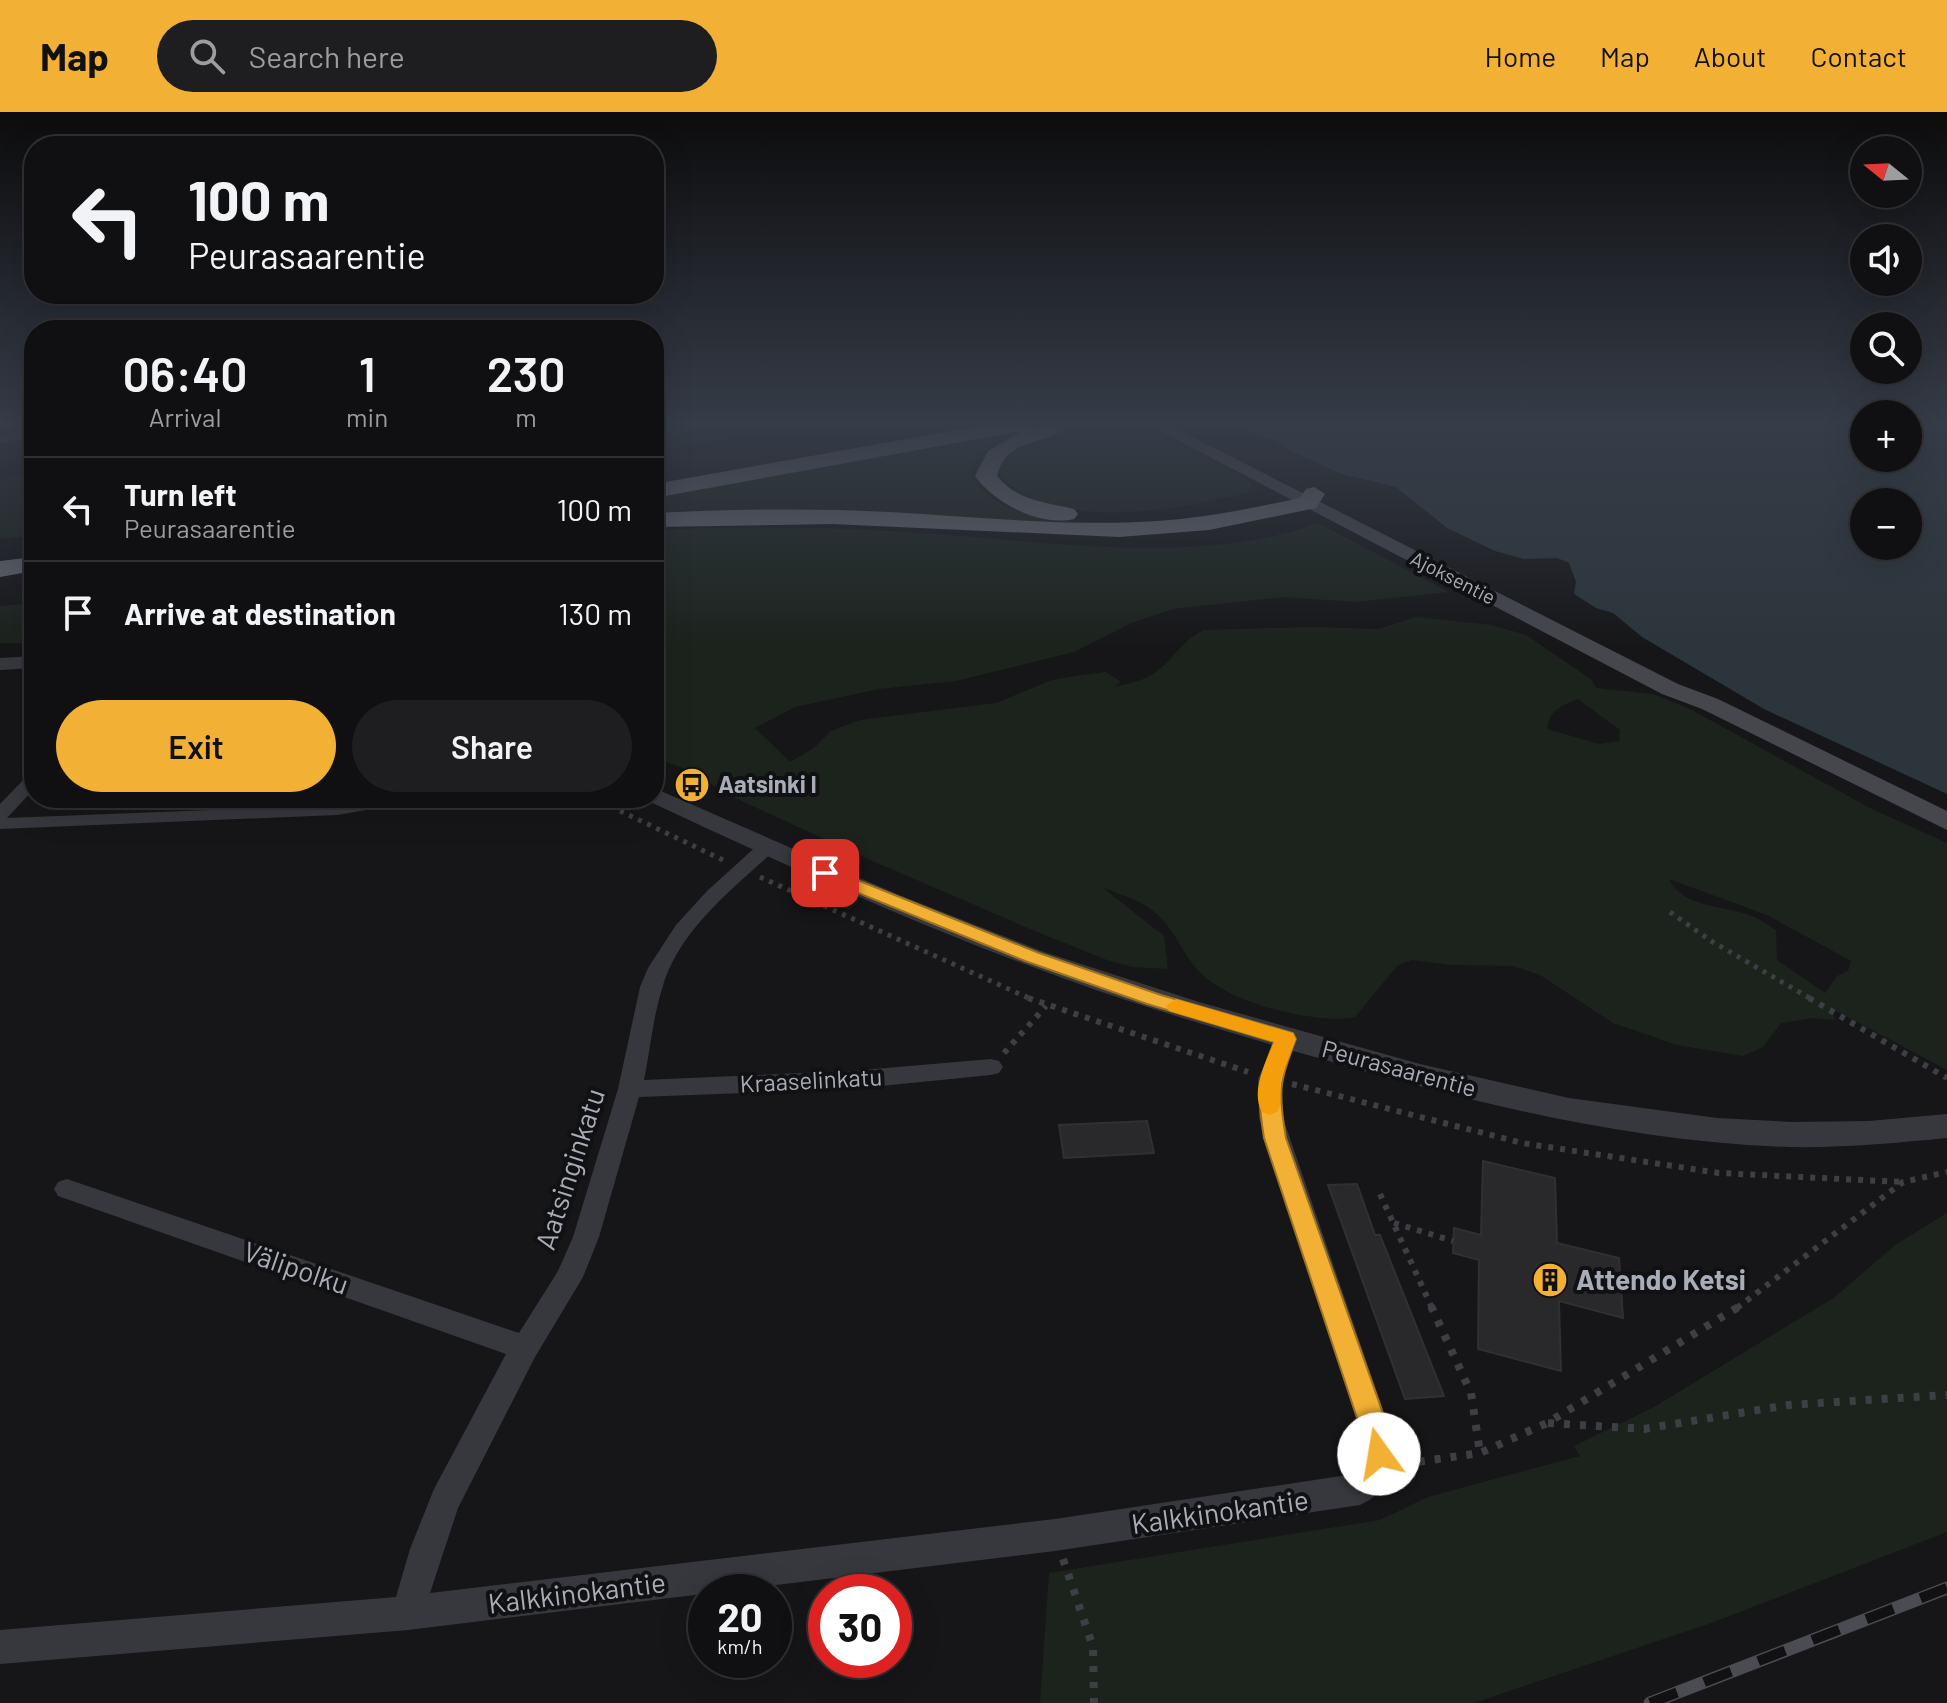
<!DOCTYPE html>
<meta charset="utf-8">
<style>
:root{--surface:#101012;--page:#1e1e20;--text:#f1f3f6;--muted:#9c9d9f;--line:#303032;--accent:#f2b134}
body{margin:0;font-family:Barlow,sans-serif;background:var(--page);color:var(--text);height:100vh;display:flex;flex-direction:column;font-size:30px;white-space:nowrap}
*{box-sizing:border-box;margin:0}
p{font-size:26px;color:var(--muted)}
.icon{flex:none;width:44px;height:44px;fill:none;stroke:currentColor;stroke-width:2;stroke-linecap:round;stroke-linejoin:round}
.map{position:relative;flex:1;overflow:hidden}
.side{position:absolute;left:24px;top:208px;width:640px;height:488px;display:flex;flex-direction:column;background:var(--surface);border-radius:32px;box-shadow:0 8px 32px #0002,0 0 0 2px var(--line)}
.side>*{flex:none}
.banner{position:absolute;left:24px;top:24px;width:640px;height:168px;border-radius:32px;box-shadow:0 8px 32px #0002,0 0 0 2px var(--line);background:#101012;color:var(--text);overflow:hidden}
.needle{width:52px;rotate:288deg}
.tools{position:absolute;left:1850px;top:24px;display:grid;gap:16px}
.tools a{display:grid;place-items:center;width:72px;height:72px;border-radius:50%;background:var(--surface);box-shadow:0 8px 32px #0002,0 0 0 2px var(--line);font-size:40px}
.speed{position:absolute;left:688px;top:1462px;display:flex;gap:16px;font-size:40px;font-weight:700;text-align:center}
.speed>*{display:grid;place-content:center;width:104px;height:104px;border-radius:50%;background:var(--surface);box-shadow:0 8px 32px #0002,0 0 0 2px var(--line);line-height:1}
.speed small{font-size:20px;font-weight:400}
.speed .limit{border:12px solid #d22;background:#fff;color:#111}
.pin{position:absolute;display:grid;place-items:center;width:68px;height:68px;color:#fff;margin:-34px;border-radius:16px;box-shadow:0 4px 12px #0006}
.me{position:absolute;width:88px;margin:-44px;rotate:347deg;stroke-linejoin:round;filter:drop-shadow(0 0 6px #0008)}
.turn{display:flex;align-items:center;gap:28px;height:168px;padding:0 32px;font-size:36px}
.turn .icon{width:104px;height:104px;stroke-width:2.5}
.turn b{display:block;font-size:56px;line-height:68px}
.eta{display:flex;justify-content:space-evenly;align-items:center;height:136px;text-align:center}
.eta b{font-size:48px;font-weight:600;line-height:56px}
.button{display:flex;gap:16px;margin-top:auto;padding:16px 32px}
.button a{flex:1;height:92px;border-radius:48px;background:var(--accent);color:#111;font-size:32px;font-weight:600;line-height:92px;text-align:center}
.button a+a{background:var(--page);color:var(--text)}
ul{padding:0;list-style:none}
li{display:flex;align-items:center;gap:24px;height:104px;padding:0 32px;border-top:2px solid var(--line)}
li div{flex:1}
li b{display:block;font-size:30px}
li em{font-style:normal}
header{display:flex;align-items:center;gap:48px;box-sizing:border-box;height:112px;padding:0 40px;background:var(--accent);color:#111}
header strong{font-size:38px}
nav{display:flex;gap:44px;margin-inline-start:auto;font-size:28px}
.search{width:560px;height:72px;background:var(--page);display:flex;align-items:center;gap:20px;box-sizing:border-box;padding:0 28px;border-radius:44px;color:var(--muted);font-size:30px}
.map>svg:first-child{display:block}
</style>
<header>
<strong>Map</strong>
<div class="search"><svg class="icon" aria-label="search" viewBox="0 0 24 24"><circle cx="10" cy="10" r="6"/><path d="M15 15l6 6"/></svg>Search here</div>
<nav><a>Home</a><a>Map</a><a>About</a><a>Contact</a></nav>
</header>
<div class="map">
<svg width="1947" height="1591" viewBox="0 0 1947 1591">
<rect width="100%" height="100%" fill="#161618"/>
<!-- green -->
<g fill="#1c231d" fill-rule="evenodd">
<path d="M654,313H816L654,339Z"/>
<path d="M1082,313H1141L1246,367L1253,375L1246,381C1182,398 1047,421 1000,363V353C1021,329 1052,321 1082,313Z"/>
<path d="M1009,323L1012,324C991,332 972,341 971,365C1004,414 1082,410 1134,411L1082,413L821,398L654,400V383Z"/>
<path d="M34,361V424L0,427V368Z"/>
<path d="M1318,411L1449,480L1356,490L1283,485L1173,497L1131,511L1074,540L956,569L879,577L795,595L755,616L790,650L814,636L831,619L860,608L996,591L1052,568L1075,564L1106,560L1121,570L1114,575C1129,571 1144,569 1156,560C1175,546 1182,528 1204,518L1312,515L1378,517L1416,505L1491,513L1526,523L1592,568L1596,576L1653,582L1690,597L1870,696L1947,731V958L1831,896L1835,908L1813,906L1781,911L1763,935L1743,944L1677,933L1613,911L1540,863L1513,854L1452,853L1412,848L1398,853L1355,905C1315,913 1223,890 1196,856C1180,837 1173,814 1152,798C1139,787 1117,782 1102,775L1164,824L1168,857L1133,855L1107,848L1030,817L852,740L731,684L690,659L654,645V418C743,414 832,415 921,421C1044,429 1201,455 1318,411ZM1578,587L1620,618L1619,629L1599,632L1547,617C1550,598 1560,594 1578,587ZM1669,767L1767,803L1851,849L1848,859L1837,864L1825,881L1777,848L1776,818C1769,814 1762,808 1754,805C1727,793 1683,797 1669,767Z"/>
<path d="M34,491V531H0V494Z"/>
<path d="M1947,1101V1420L1711,1511L1474,1591H1040L1049,1461L1380,1408L1428,1385L1580,1344L1574,1334L1654,1295L1835,1185L1895,1133Z"/>
</g>
<!-- water -->
<path fill="#2c353c" fill-rule="evenodd" d="M1232,313H1864V346H1908V313H1947V682L1764,597L1642,525L1613,501L1596,496L1574,482L1576,470L1569,451L1557,446L1524,447L1495,439L1447,416L1396,375L1341,362L1295,341L1278,330ZM1864,390H1908V434H1864Z"/>
<!-- building -->
<g fill="#29292c" stroke="#303034" stroke-width="2">
<path d="M1147,1009L1154,1041L1064,1046L1059,1013Z"/>
<path d="M1483,1049L1555,1066L1557,1131L1619,1146L1623,1206L1559,1189L1561,1259L1478,1237L1479,1148L1453,1141L1454,1116L1481,1123Z"/>
<path d="M1357,1072L1375,1123H1380L1444,1284L1405,1287L1328,1073Z"/>
</g>
<g fill="none" stroke-linecap="round" stroke-linejoin="round">
<!-- path-far3 -->
<path stroke="#3d3f44" stroke-width="3" stroke-dasharray="2 4" stroke-linecap="butt" d="M654,327L696,313"/>
<!-- path-far2 -->
<g stroke="#3d3f44" stroke-width="5" stroke-dasharray="4 6" stroke-linecap="butt">
<path d="M593,686L725,749"/>
<path d="M760,765L1033,888"/>
<path d="M1670,800L1711,829L1813,888"/>
</g>
<!-- path-far1 -->
<g stroke="#3d3f44" stroke-width="6" stroke-dasharray="5 7" stroke-linecap="butt">
<path d="M1028,886L1248,960"/>
<path d="M1809,886L1947,966"/>
<path d="M1004,941L1046,894"/>
<path d="M1292,972L1522,1031L1719,1061L1903,1070"/>
<path d="M1380,1082L1432,1196"/>
<path d="M1394,1111L1453,1129"/>
<path d="M1737,1196L1903,1070L1947,1060"/>
</g>
<!-- path -->
<g stroke="#3d3f44" stroke-width="8" stroke-dasharray="6 10" stroke-linecap="butt">
<path d="M1431,1194L1471,1281L1480,1341"/>
<path d="M1548,1311L1644,1317L1788,1293L1947,1283"/>
<path d="M1403,1352L1480,1341L1547,1311L1740,1194"/>
<path d="M1063,1447L1093,1535L1094,1591"/>
</g>
<!-- minor -->
<g fill="#37383d" fill-rule="evenodd">
<path d="M34,317V323L0,331V325Z"/>
<path d="M34,662V677L7,706L337,693L376,686H416L407,691L337,703L0,717V692L28,663Z"/>
<path d="M767,729L776,735L774,739C732,777 677,820 662,877C653,906 650,938 644,968L851,959L991,947L999,949L1003,955L999,961L991,963L851,977L639,985L599,1125L583,1165L535,1245L458,1396L430,1481L1055,1407L1354,1362L1362,1353V1324L1259,1006L1258,967L1275,927L1278,921H1294L1297,927L1282,967L1283,1006L1392,1324C1396,1354 1390,1380 1360,1393L1055,1439L408,1518L0,1552V1518L396,1485L410,1437L434,1377L506,1242L58,1084L54,1077L58,1070L67,1067L519,1221L558,1159L573,1125L618,977L640,875L648,856L676,813L707,779L760,731Z"/>
</g>
<!-- tertiary -->
<g fill="#37383d" fill-rule="evenodd">
<path d="M34,544V556L0,558V546Z"/>
<path d="M654,676L899,783L1044,840L1199,890L1420,952L1569,986L1717,1006L1792,1010L1869,1009L1947,1002V1026C1895,1031 1843,1036 1790,1035C1628,1030 1470,990 1315,945C1216,917 1118,888 1022,851C894,803 770,746 646,688L654,686Z"/>
</g>
<!-- secondary -->
<path fill="#45474d" fill-rule="evenodd" d="M1149,313H1169L1678,572L1718,587L1947,699V718L1702,597L1662,582Z"/>
<!-- motorway -->
<g fill="#63666e" fill-rule="evenodd">
<path d="M985,313H1031L1029,316L1070,313C1047,335 1007,323 997,364C1017,389 1046,390 1074,397L1078,402L1074,407C1040,415 994,391 975,364L988,339L1022,319L654,386V372Z"/>
<path d="M1314,375L1325,382L1316,396L1209,418L1119,425L832,412L654,415V401C733,397 812,396 890,400C979,405 1068,415 1157,409C1206,406 1252,396 1300,386L1306,377Z"/>
<path d="M34,445V459L0,465V449Z"/>
</g>
<defs>
<path id="rail" d="M1650,1591L1947,1476"/>
</defs>
<!-- rail casing -->
<use href="#rail" stroke="#4a4c52" stroke-width="13"/>
<!-- rail -->
<use href="#rail" stroke="#111113" stroke-width="10" stroke-dasharray="29" stroke-linecap="butt"/>
</g>
<!-- sky -->
<linearGradient id="sky" x2="0" y2="1"><stop stop-color="#0c0c0d"/><stop offset="0.58" stop-color="#363c48"/><stop offset="1" stop-color="#363c48" stop-opacity="0"/></linearGradient>
<rect width="1947" height="536" fill="url(#sky)"/>
<!-- route -->
<path fill="#f2b134" stroke="#9d7322" stroke-width="2" d="M825,755L1039,841L1161,883L1293,921L1296,927C1279,970 1278,980 1286,1026L1391,1324L1393,1342L1389,1352L1379,1356L1369,1352L1363,1324L1264,1026C1257,982 1257,972 1274,930L1147,892L1025,849L819,765L816,761Z"/>
<!-- slow -->
<path fill="#f59e0b" d="M1176,887L1293,921L1296,927L1281,967L1280,994L1277,1000L1269,1003L1262,1000C1250,979 1266,950 1274,930L1169,899L1166,894Z"/>
<!-- icons -->
<defs>
<symbol id="bus-disc" viewBox="-11 -11 22 22"><circle r="9.5" fill="#f2b134" stroke="#111113"/><path d="M-5-6H5V4H4V6H2V4H-2V6H-4V4H-5ZM-3.5-4V0h7V-4ZM-3.5 1.2v1.5H-2V1.2ZM2 1.2v1.5H3.5V1.2Z" fill="#111"/></symbol>
<symbol id="building-disc" viewBox="-11 -11 22 22"><circle r="9.5" fill="#f2b134" stroke="#111113"/><path d="M-4-6H4V6H1V3H-1V6H-4ZM-2.5-4.3h1.7v1.8h-1.7ZM.8-4.3h1.7v1.8H.8ZM-2.5-1h1.7V.8h-1.7ZM.8-1h1.7V.8H.8Z" fill="#111"/></symbol>
</defs>
<g fill-rule="evenodd">
<use href="#bus-disc" x="672" y="653" width="40" height="40"/>
<use href="#building-disc" x="1530" y="1148" width="40" height="40"/>
</g>
<g text-anchor="middle" stroke-width="8" stroke-linejoin="round" paint-order="stroke">
<!-- far-street labels -->
<g font-size="20" fill="#a8adb8" stroke="#111113">
<text transform="translate(1453 466) rotate(27)" y="7">Ajoksentie</text>
</g>
<!-- poi labels -->
<g font-size="24" font-weight="bold" fill="#a8adb8" stroke="#111113" text-anchor="start">
<text x="718" y="681">Aatsinki I</text>
</g>
<!-- street labels -->
<g font-size="24" fill="#a8adb8" stroke="#111113">
<text transform="translate(1399 957) rotate(15)" y="8">Peurasaarentie</text>
<text transform="translate(811 969) rotate(-3)" y="8">Kraaselinkatu</text>
</g>
<!-- near-street labels -->
<g font-size="28" fill="#a8adb8" stroke="#111113">
<text transform="translate(570 1057) rotate(-72)" y="10">Aatsinginkatu</text>
<text transform="translate(296 1156) rotate(19)" y="10">Välipolku</text>
<text transform="translate(1220 1400) rotate(-8)" y="10">Kalkkinokantie</text>
<text transform="translate(577 1481) rotate(-7)" y="10">Kalkkinokantie</text>
</g>
<!-- near-poi labels -->
<g font-size="28" font-weight="bold" fill="#a8adb8" stroke="#111113" text-anchor="start">
<text x="1576" y="1178">Attendo Ketsi</text>
</g>
</g>
</svg>
<div class="tools">
<a><svg class="needle" viewBox="-14 -14 28 28"><path d="M0-13l5 13h-10z" fill="#e53935"/><path d="M0 13l5-13h-10z" fill="#9c9d9f"/></svg></a>
<a><svg class="icon" aria-label="sound" viewBox="0 0 24 24"><path d="M4 9h4l5-4v14l-5-4H4zM17 9q2 3 0 6"/></svg></a>
<a><svg class="icon" aria-label="search" viewBox="0 0 24 24"><circle cx="10" cy="10" r="6"/><path d="M15 15l6 6"/></svg></a>
<a>+</a>
<a>−</a>
</div>
<div class="speed"><div>20<small>km/h</small></div><div class="limit">30</div></div>
<div class="pin" style="left:825px;top:761px;background:#d93025"><svg class="icon" aria-label="arrive" viewBox="0 0 24 24"><path d="M6 21V4h12l-3 4 3 4H6"/></svg></div>
<svg class="me" style="left:1379px;top:1342px" viewBox="-20 -20 40 40"><circle r="19" fill="#fff"/><path d="M0-13L10 11 0 6-10 11z" fill="#f2b134"/></svg>
<div class="banner">
<div class="turn"><svg class="icon" aria-label="left" viewBox="0 0 24 24"><path d="M17 20v-9H6M10 6l-5 5 5 5"/></svg><div><b>100 m</b>Peurasaarentie</div></div>
</div>
<section class="side">
<div class="eta">
<div><b>06:40</b><p>Arrival</p></div>
<div><b>1</b><p>min</p></div>
<div><b>230</b><p>m</p></div>
</div>
<ul>
<li><svg class="icon" aria-label="left" viewBox="0 0 24 24"><path d="M17 20v-9H6M10 6l-5 5 5 5"/></svg><div><b>Turn left</b><p>Peurasaarentie</p></div><em>100 m</em></li>
<li><svg class="icon" aria-label="arrive" viewBox="0 0 24 24"><path d="M6 21V4h12l-3 4 3 4H6"/></svg><div><b>Arrive at destination</b></div><em>130 m</em></li>
</ul>
<div class="button"><a>Exit</a><a>Share</a></div>
</section>
</div>
